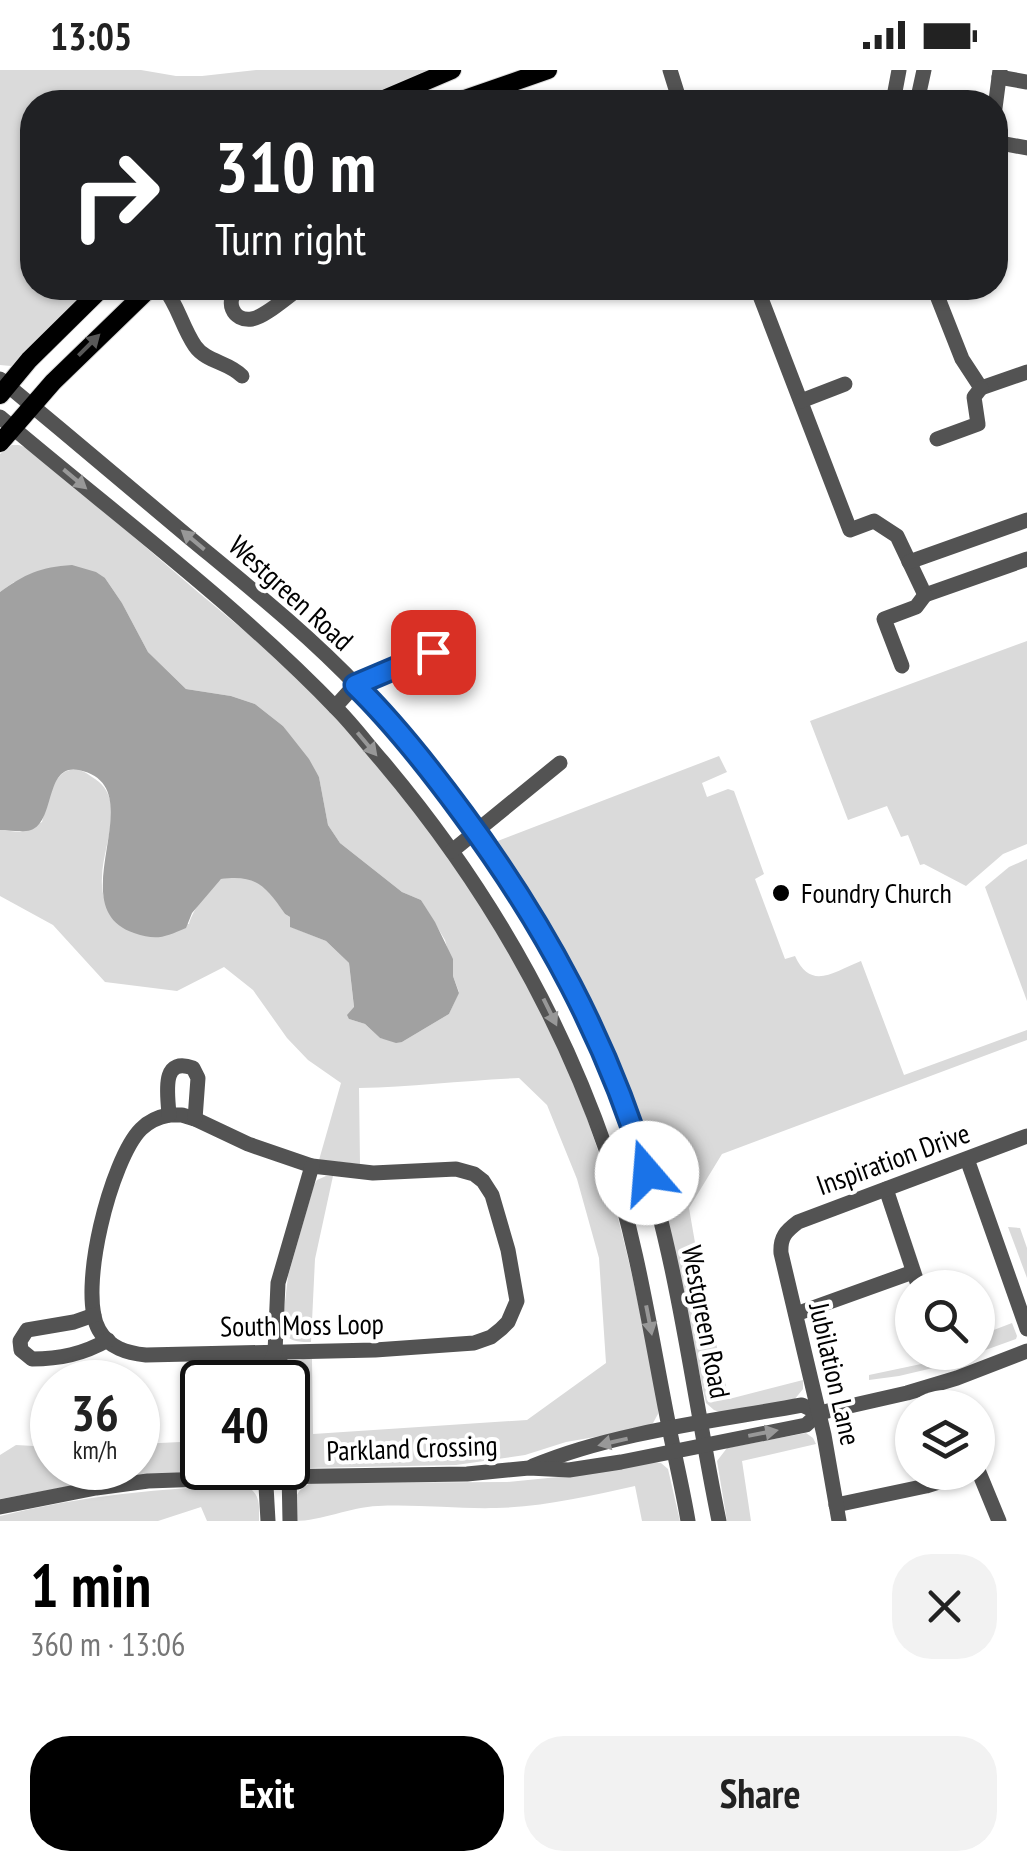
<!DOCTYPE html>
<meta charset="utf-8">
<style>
:root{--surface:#fff;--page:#f2f2f2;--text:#222;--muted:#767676;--accent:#000}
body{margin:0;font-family:"PT Sans Narrow",sans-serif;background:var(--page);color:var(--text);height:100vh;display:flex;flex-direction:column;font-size:38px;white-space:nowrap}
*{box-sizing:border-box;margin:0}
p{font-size:32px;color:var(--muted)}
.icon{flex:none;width:55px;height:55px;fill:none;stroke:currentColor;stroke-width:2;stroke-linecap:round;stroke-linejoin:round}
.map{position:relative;height:1451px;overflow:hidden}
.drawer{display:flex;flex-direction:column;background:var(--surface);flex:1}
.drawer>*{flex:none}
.guide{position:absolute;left:20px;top:20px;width:988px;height:210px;border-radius:40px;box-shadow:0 2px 8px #0004;background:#202124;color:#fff;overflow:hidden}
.fabs{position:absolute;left:895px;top:1200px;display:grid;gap:20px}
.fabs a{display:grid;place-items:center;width:100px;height:100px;border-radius:50%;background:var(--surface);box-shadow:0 2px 8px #0004;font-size:50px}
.speed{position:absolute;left:30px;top:1290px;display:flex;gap:20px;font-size:50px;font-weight:700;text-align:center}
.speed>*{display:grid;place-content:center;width:130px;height:130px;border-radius:50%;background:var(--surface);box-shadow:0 2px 8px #0004;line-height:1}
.speed small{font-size:25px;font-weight:400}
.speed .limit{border:5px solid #111;border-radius:15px;background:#fff;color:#111}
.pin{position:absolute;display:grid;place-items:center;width:85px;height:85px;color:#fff;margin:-42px;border-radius:20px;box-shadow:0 5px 15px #0006}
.me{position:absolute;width:110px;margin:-55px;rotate:342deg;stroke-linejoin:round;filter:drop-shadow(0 0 8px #0008)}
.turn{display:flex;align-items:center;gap:35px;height:210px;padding:0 30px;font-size:45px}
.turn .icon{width:130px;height:130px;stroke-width:2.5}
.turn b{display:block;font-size:70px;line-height:85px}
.round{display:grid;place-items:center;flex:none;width:105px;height:105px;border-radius:40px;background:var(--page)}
.summary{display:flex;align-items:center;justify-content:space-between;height:170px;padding:0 30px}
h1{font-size:60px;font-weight:700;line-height:75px;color:var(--accent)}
.cta{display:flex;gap:20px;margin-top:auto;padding:20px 30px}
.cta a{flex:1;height:115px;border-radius:40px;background:var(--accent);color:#fff;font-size:40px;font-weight:700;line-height:115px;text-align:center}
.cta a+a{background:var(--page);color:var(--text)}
.status{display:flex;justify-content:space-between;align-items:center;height:70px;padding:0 50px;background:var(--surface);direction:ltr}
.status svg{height:28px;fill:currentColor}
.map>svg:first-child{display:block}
</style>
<div class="status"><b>13:05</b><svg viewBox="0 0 49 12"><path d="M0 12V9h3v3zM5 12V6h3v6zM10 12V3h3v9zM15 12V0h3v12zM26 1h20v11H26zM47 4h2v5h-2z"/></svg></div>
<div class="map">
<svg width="1027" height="1451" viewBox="0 0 1027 1451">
<rect width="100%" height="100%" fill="#fff"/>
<!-- green -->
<g fill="#dadada">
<path d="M0,0H141L176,6H202L256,0H434L361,32H32V218H91L16,294L11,296L0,295Z"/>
<path d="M12,375H19L32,380C88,428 144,475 199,523C234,552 270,581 302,613C430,739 537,897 594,1069C624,1156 641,1244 658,1334V1344L653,1353L641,1359L566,1372L525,1385L456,1395L308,1398L300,1394L296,1384L291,1297C297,1289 302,1288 312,1289L313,1364L527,1350L606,1293L599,1188L577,1109L547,1035L519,1008C466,1010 413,1017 359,1018L360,1094L319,1090L341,1013L308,990L287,968L253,920L224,897L177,921L105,912L53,855L0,826V760L20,762L42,752C47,736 52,703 70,700C79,698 85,702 92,707C129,728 102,775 102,808C101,822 105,833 111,845L189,854C192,842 209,815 221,809C231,805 251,807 260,813C270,820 278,834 285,844L290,847L291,857L326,871L349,893L354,938L349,949L365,954L380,968L402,972L449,944L459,922L453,906V890L449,884L445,870L421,830L402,822L340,773L328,755L319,707L283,656L255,634L231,626L186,619L148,582L122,533L105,508L14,512L0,522V384Z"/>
<path d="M1027,571V774L1003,784L966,816L924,794L920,795L908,765L901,767L887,736L848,750L810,651Z"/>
<path d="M719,686L727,702L702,713L707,727L728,719L734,721L764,804L755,809L785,889L795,886C811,921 833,902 861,891L904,1005L1027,960V970L722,1084L689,1138L702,1213L729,1329L803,1310V1319L794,1330L722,1343L714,1340L706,1333C683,1231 665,1127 631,1028C599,937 549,852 495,772Z"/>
<path d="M1027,789V931L985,817L1009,797Z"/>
<path d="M326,1106H333L315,1189L311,1272C298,1272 287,1272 282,1258L288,1206L314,1115L317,1110Z"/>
<path d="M1008,1157L1020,1158L1027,1178V1208Z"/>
<path d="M1012,1253L1017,1266L1016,1269L941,1296L947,1283L978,1282V1266Z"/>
<path d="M246,1288L254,1296L257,1312H231V1290Z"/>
<path d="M940,1290L937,1297L899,1306L869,1310V1305Z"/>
<path d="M806,1363L813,1368L816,1374L742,1391L751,1451H727L717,1391L727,1378Z"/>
<path d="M202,1371V1398H247L121,1407L0,1429V1385L16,1375L52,1377V1398H138V1374Z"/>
<path d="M651,1392L661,1393L668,1399L680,1451H642L635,1416C589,1426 543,1437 496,1438C457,1439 417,1434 378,1436C350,1437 321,1451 295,1451C296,1431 291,1423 311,1413L507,1412L568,1406Z"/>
<path d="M247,1416C261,1425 259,1436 259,1451H207L201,1437L158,1451H0V1446C81,1426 163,1417 247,1416Z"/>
</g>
<!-- water -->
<path fill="#a1a1a1" d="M72,495L96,502L105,508L122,533L148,582L186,619L231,626L255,634L283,656L309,689L319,707L328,755L340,773L402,822L421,830L435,852L453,889V906L459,923L449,944L402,972L396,973L380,968L365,954L349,949L347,945L354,937L349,893L326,871L290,857V847L285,844C266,817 257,804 221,809L192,843L186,858C165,867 157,871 134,863C57,837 157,717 79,700C44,693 56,751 31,760C21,763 10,760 0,760V522C25,504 40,497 72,495Z"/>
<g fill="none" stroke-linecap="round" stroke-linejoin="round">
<defs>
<g id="major">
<path d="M377,32L452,0"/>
<path d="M456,32L548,0"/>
<path d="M0,325L29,290L102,218"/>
<path d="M0,373L53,312L150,218"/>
</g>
</defs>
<!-- major casing -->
<use href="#major" stroke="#dbdbdb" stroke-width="20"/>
<!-- minor -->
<g stroke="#535353" stroke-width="15">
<path d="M670,0L680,32"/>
<path d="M999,7L1027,12"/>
<path d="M893,32L899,0"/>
<path d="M917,32L924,0"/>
<path d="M995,38L1000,0"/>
<path d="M995,72L1027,78"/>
<path d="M164,218C178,235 182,257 195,276C206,292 229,292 242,306"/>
<path d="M240,218C223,230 233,252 252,249C265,247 288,226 300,218"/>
<path d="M757,218L850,460L874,451L897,466L925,525L1027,489"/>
<path d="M934,218L962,289L981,318L1027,302"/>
<path d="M0,309C64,362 128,416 191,469C249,517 309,565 361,620C484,750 582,904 639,1074C679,1196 693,1325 719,1451"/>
<path d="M801,331L845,314"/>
<path d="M0,347C113,443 234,532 337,639C353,655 367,674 382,691C480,807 557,937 607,1082C638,1173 651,1268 670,1362C676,1392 683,1421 688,1451"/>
<path d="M937,369L978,354L974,327L981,318"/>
<path d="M909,492L1027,450"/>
<path d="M902,596L884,549L916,537L925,525"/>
<path d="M335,637L355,615L433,582"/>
<path d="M452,781L560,693"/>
<path d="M169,1045H182L195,1049L248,1074L312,1096L373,1103L456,1099L474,1104L483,1111L492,1125L508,1180L517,1231L508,1252L501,1259L491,1267L474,1273L375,1280L146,1285C127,1283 109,1278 99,1260C77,1222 111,1089 141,1059C149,1051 158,1047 169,1045Z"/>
<path d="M169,1045C168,1025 160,986 193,998L198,1008L195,1049"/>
<path d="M967,1089L1027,1259"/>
<path d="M886,1119L919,1218"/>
<path d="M796,1244L913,1202"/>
<path d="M94,1245L74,1252L27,1260L20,1271L21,1280L32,1289C60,1289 83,1284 108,1270"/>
<path d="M275,1282L286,1303V1312"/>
<path d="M265,1312V1305L275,1282L278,1213L312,1096"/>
<path d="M288,1350L290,1451"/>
<path d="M533,1396C614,1362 715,1351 802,1335L819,1343"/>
<path d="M265,1398L268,1451"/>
<path d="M978,1400L999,1451"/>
<path d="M836,1435L926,1416L970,1402"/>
<path d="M0,1437L96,1418L148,1411L265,1407L467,1404L529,1398L569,1400L621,1392L806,1355L819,1343L907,1323L957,1308L1027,1281"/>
<path d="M839,1451L824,1365L781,1183C780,1167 786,1161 798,1152L1027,1066"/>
</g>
<!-- major -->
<use href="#major" stroke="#000" stroke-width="18"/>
</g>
<!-- one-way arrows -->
<defs><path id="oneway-solid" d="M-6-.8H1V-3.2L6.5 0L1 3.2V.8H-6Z" transform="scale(2.5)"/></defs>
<use fill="#595959" href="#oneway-solid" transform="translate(89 275) rotate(-45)"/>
<g fill="#989898">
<use href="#oneway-solid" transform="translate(75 409) rotate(40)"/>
<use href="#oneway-solid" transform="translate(193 470) rotate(-140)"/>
<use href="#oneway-solid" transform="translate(367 674) rotate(50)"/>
<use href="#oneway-solid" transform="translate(550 942) rotate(64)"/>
<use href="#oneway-solid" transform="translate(649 1250) rotate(79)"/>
<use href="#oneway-solid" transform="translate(763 1363) rotate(-11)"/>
<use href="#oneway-solid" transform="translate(613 1372) rotate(167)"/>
</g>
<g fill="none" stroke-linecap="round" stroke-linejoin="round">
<defs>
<path id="route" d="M433,582L355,615C395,654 430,699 463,744C545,855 607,970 647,1103"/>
</defs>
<!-- route casing -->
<use href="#route" stroke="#114b97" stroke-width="25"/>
<!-- route -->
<use href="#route" stroke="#1a73e8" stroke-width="18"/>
</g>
<!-- markers -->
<circle fill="#000" stroke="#fff" stroke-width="4" cx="781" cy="823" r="10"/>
<g text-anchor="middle" stroke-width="8" stroke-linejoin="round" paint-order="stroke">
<!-- street labels -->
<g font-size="28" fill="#000" stroke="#fff">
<text transform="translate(291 523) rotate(42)" y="10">Westgreen Road</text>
<text transform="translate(893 1089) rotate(-20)" y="10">Inspiration Drive</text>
<text transform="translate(706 1252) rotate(79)" y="10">Westgreen Road</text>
<text transform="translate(302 1255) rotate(-1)" y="10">South Moss Loop</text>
<text transform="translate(835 1304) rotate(77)" y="10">Jubilation Lane</text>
<text transform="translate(412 1378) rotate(-2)" y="10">Parkland Crossing</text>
</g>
<!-- poi labels -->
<g font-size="28" fill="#000" stroke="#fff" text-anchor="start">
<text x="801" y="833">Foundry Church</text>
</g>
</g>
</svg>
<div class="fabs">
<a><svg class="icon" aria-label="search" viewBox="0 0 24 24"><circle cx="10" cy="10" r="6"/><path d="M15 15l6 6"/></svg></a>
<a><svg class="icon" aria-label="layers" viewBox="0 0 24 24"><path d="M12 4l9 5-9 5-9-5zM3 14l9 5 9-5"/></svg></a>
</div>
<div class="speed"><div>36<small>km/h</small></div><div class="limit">40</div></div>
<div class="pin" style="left:433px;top:582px;background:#d93025"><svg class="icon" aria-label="arrive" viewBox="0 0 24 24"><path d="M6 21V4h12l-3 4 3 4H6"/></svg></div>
<svg class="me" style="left:647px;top:1103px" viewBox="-20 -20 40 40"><circle r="19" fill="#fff"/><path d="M0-13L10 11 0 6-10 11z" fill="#1a73e8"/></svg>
<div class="guide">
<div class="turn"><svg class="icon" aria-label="right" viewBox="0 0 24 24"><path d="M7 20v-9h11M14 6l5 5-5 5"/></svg><div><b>310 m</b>Turn right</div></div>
</div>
</div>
<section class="drawer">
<div class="summary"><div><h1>1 min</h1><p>360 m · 13:06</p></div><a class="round"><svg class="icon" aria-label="close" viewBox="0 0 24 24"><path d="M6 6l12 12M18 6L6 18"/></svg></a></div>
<div class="cta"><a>Exit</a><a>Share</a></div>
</section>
